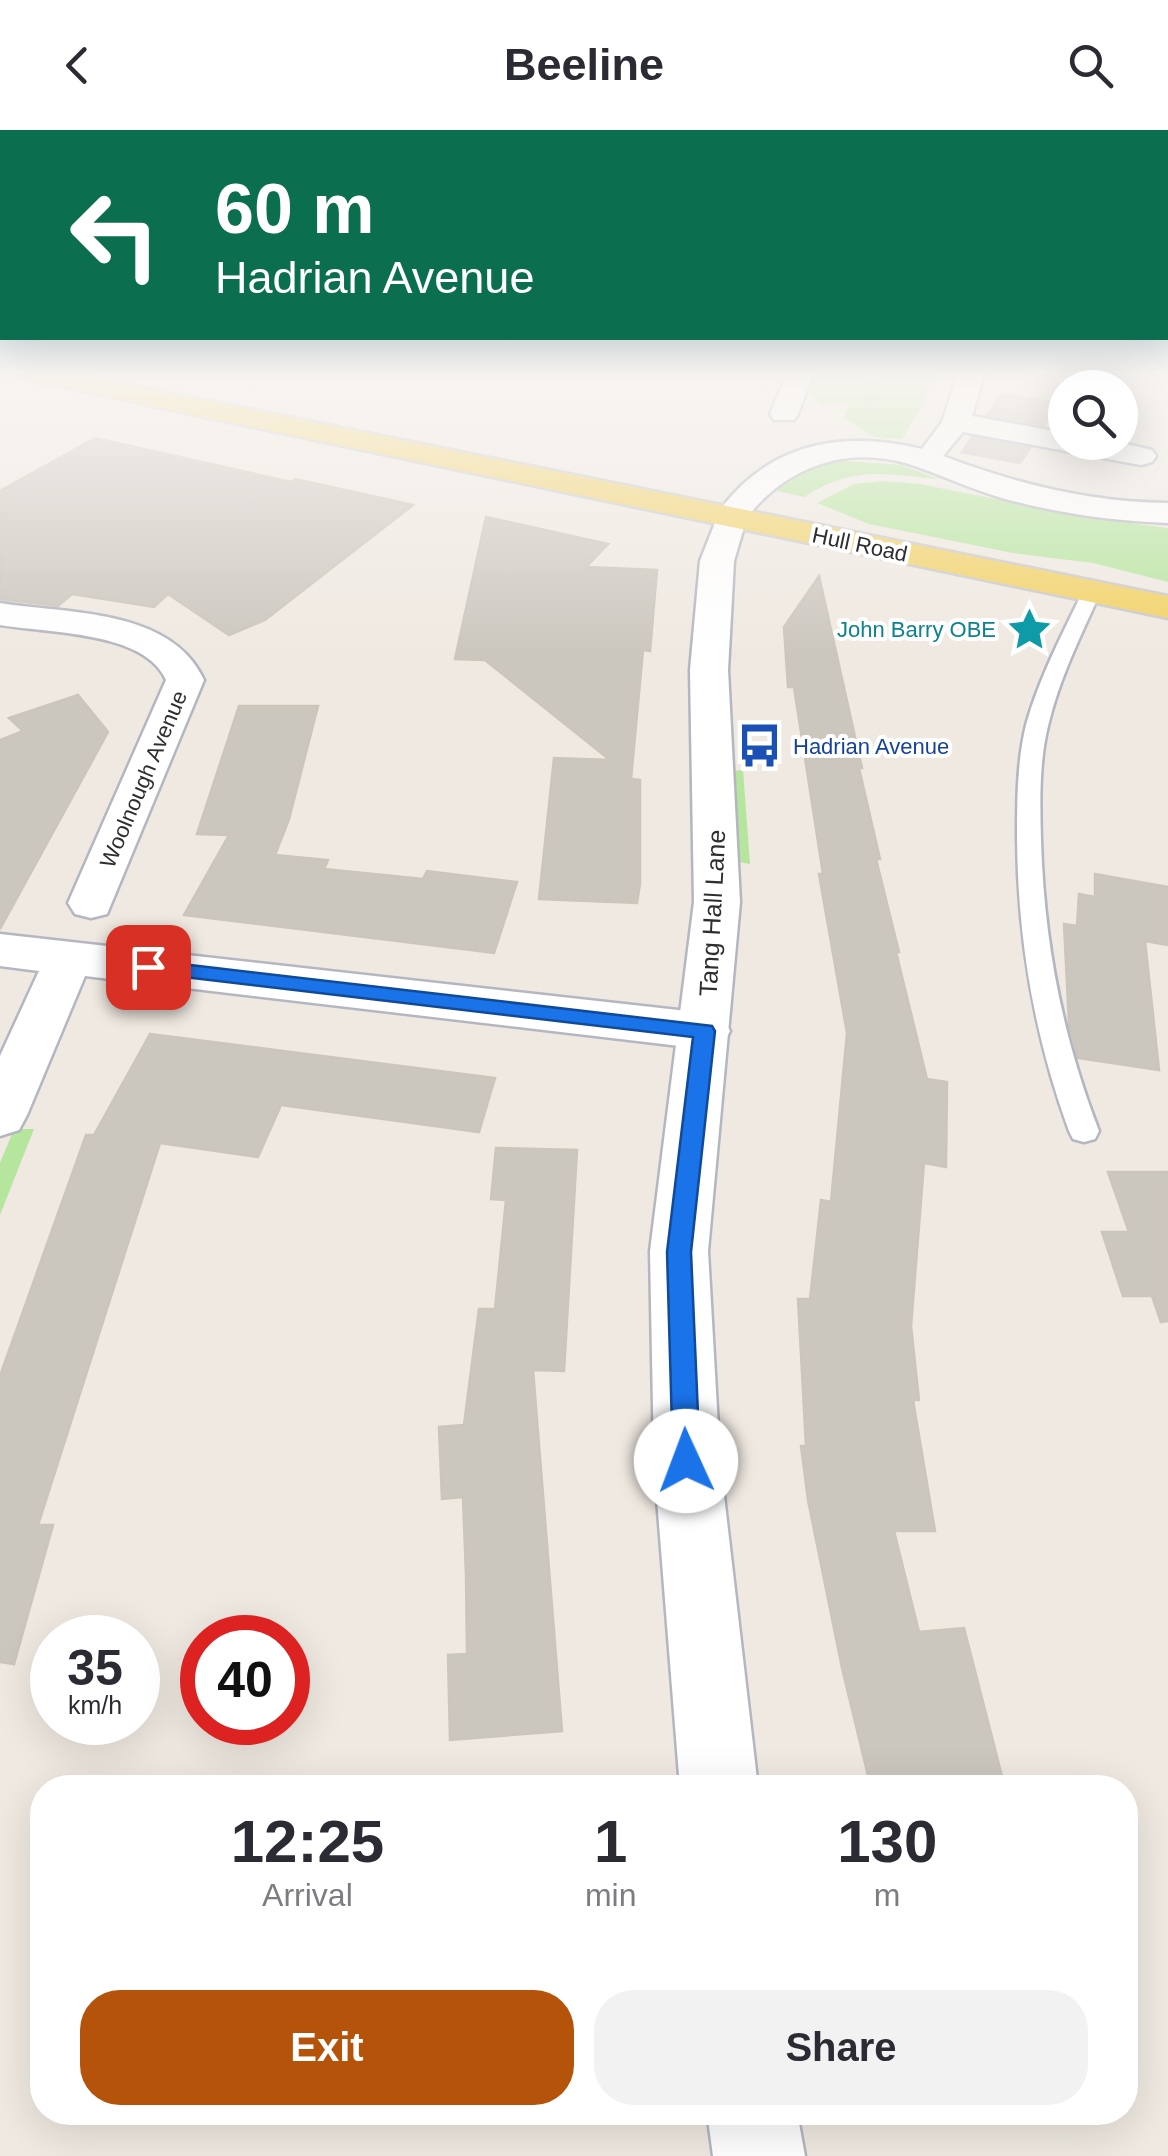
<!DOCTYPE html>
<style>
:root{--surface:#fff;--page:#f2f2f3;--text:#2b2b33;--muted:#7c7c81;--accent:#b45309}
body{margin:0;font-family:Arial,sans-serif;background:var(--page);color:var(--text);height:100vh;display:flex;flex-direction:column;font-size:38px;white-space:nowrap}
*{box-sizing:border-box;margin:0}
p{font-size:32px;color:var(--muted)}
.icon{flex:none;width:55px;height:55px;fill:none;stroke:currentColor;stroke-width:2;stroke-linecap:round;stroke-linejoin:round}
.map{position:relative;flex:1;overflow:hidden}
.sheet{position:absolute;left:30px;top:1645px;width:1108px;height:350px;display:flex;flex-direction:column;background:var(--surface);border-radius:40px;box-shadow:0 10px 40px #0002}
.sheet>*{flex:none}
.top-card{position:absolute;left:0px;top:0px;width:1170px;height:210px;box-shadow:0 10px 40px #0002;background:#0b6e4f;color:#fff;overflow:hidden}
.controls{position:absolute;left:1048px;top:240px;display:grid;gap:20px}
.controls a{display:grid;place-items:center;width:90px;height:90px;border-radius:50%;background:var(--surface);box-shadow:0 10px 40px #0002;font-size:50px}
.speed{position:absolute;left:30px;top:1485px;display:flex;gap:20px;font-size:50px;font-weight:700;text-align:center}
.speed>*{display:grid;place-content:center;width:130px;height:130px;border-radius:50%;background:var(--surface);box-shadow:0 10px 40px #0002;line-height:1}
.speed small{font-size:25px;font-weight:400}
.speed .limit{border:15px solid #d22;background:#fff;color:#111}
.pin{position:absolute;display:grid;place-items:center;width:85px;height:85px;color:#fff;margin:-42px;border-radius:20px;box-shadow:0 5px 15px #0006}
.me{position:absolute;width:110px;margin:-55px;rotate:358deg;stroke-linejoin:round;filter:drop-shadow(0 0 8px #0008)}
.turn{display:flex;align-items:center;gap:35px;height:210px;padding:0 50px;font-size:45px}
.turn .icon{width:130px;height:130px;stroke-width:2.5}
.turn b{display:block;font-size:70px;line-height:85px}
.eta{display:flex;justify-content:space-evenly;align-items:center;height:170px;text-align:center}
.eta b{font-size:60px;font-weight:700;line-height:70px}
.button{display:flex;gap:20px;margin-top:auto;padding:20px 50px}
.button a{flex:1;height:115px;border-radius:40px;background:var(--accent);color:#fff;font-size:40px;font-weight:700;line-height:115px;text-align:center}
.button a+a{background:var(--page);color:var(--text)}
header{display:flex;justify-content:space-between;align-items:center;height:130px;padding:0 50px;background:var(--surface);font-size:45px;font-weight:700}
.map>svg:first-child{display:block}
</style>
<header><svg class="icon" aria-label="back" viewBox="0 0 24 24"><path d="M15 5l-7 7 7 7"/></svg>Beeline<svg class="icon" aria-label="search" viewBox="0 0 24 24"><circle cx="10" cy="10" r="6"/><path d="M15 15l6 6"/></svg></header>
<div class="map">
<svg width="1168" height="2026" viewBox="0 0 1168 2026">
<rect width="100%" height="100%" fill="#efe9e1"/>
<!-- green -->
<g fill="#b6e59e">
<path d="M817,241H932L923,274L902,309L874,307L844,288L848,275L820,274L808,262Z"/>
<path d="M833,330L901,335L939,349C882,344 855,335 804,367L777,361C786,339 812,336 833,330Z"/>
<path d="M883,351L920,354L1091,388L1168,398V452L1093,433L1013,423L869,394L817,373L854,354Z"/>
<path d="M743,640L750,734L739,732L733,641Z"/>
<path d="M14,999H34L0,1085V1033Z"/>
</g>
<!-- building -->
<g fill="#cbc7bf" stroke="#cbc5ba" stroke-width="2.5">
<path d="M1002,264L1058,273L1044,295L987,285Z"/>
<path d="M972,307L1030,318L1020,333L962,322Z"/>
<path d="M95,308L291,352L295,349L413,375L265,490L229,505L168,464L154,477L72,464L58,476L0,469V361Z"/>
<path d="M486,387L608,414L586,437L657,440L650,521L643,520L631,649L640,650V754L637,773L539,769L554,628L610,630L485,530L455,529Z"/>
<path d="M819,446L862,638H859L880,729H876L899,822H896L927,949L947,952L946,1037L924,1033L911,1196L919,1270H913L935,1401H894L919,1502L964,1498L1005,1658H871L842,1538L808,1370L801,1316H806L798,1169H810L821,1070L831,1072L847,903L819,744H823L794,557H788L784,497Z"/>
<path d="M78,565L108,602L0,799V610L23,601L9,588Z"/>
<path d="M239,576H318L289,689L275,725L328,730L324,739L423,749L427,741L517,752L494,823L184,785L229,705L197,704Z"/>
<path d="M1095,744L1168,757V815L1145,811L1159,940L1078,928L1069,893L1064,794L1077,796L1079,764L1095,767Z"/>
<path d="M150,904L495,948L479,1002L281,975L258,1027L160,1013L38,1395H53L14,1534L0,1532V1246L86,1005H94Z"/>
<path d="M496,1018L577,1020L564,1241L533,1240L562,1601L450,1610L448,1525L467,1524L466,1445L463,1367L442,1369L439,1297L464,1295L479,1179H495L506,1070L491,1069Z"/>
<path d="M1108,1042H1168V1191L1161,1192L1152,1166H1123L1102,1102H1129Z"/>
</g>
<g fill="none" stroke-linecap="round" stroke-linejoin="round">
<defs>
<path id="lane" d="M1092,455L1101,461C1081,505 1059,549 1048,596C1039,633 1040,672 1041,710C1044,812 1062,906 1099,1001L1095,1009L1084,1012L1073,1009L1069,1001C1034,905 1018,811 1017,709C1017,671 1017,632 1026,595C1039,548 1062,505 1083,461Z"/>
<g id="street">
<path d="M788,241H814L798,284L794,290H774L770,284Z"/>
<path d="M959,241H985L972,286L1065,303V312H1118L1152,320L1156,326L1152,332L1141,335L963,302L943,326C1017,354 1089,372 1168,373V393C1112,391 1056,383 1002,368C970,359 940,344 909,334C843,314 781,339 742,394H720L715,387C765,314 839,299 922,319L942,292Z"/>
<path d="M0,473C68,484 171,478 204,550L107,784L91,788L75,784L68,773L166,550C145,501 47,503 0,495Z"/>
<path d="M0,804L705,883L723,888L730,901L723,914L705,919L85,846L27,985L19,1000L0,1006V926L39,841L0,836Z"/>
</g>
<g id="secondary">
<path d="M731,377L742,380L747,387L734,431L728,540L740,772L708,1121L720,1331L758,1658H680L654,1331L650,1121L694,772L690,540L700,431L720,380Z"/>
<path d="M707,1982H797L805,2026H713Z"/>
</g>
<path id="primary" d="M10,241H63L1168,466V488L23,249Z"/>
</defs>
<!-- lane casing -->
<use href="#lane" stroke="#b4b7c1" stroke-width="5"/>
<!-- street casing -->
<use href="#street" stroke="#b4b7c1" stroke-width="5"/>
<!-- secondary casing -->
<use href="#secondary" stroke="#b4b7c1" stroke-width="5"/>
<!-- primary casing -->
<use href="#primary" stroke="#c9c9c9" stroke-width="5"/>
<!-- path -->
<g stroke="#c9c9c9" stroke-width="4" stroke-dasharray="4 2.5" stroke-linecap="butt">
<path d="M838,242L882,246"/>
<path d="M867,281L880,241"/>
</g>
<!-- lane -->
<use href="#lane" fill="#fff" fill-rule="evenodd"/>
<!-- street -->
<use href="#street" fill="#fff" fill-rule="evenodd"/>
<!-- secondary -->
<use href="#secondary" fill="#fff" fill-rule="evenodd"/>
<!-- primary -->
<use href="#primary" fill="#f2d163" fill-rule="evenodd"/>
</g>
<!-- sky -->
<linearGradient id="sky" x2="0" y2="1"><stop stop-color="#7abfeb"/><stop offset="0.46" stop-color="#f8f5f2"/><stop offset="1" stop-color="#f8f5f2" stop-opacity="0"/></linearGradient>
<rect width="1168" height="525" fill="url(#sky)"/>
<!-- route -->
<path fill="#1a73e8" stroke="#114b97" stroke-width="2.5" d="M148,830L712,896L715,901L691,1122L700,1331L696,1340L686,1344L677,1340L673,1331L667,1122L693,907L141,842V832Z"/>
<!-- icons -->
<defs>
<symbol id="sight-bare" viewBox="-9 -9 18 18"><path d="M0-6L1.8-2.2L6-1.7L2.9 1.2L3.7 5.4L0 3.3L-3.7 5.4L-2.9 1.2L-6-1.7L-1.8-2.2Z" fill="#0f9aa8" stroke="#fff" stroke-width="2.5" paint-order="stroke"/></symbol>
<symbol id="bus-bare" viewBox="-9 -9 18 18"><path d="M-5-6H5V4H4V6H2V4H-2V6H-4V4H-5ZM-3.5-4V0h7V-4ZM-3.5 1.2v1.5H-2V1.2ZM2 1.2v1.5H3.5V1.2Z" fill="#1a4fb4" stroke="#fff" stroke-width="2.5" paint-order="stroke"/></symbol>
</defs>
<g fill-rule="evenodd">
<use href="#sight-bare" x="998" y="468" width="63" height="63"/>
<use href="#bus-bare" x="728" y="584" width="63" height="63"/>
</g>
<g text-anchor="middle" stroke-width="8" stroke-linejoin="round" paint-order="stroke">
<!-- far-street labels -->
<g font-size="22" fill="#2e2e2e" stroke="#fff">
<text transform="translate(860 414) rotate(12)" y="8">Hull Road</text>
<text transform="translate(143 649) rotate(-67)" y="8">Woolnough Avenue</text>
</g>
<!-- far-culture labels -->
<g font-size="22" fill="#0d838f" stroke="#fff" text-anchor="end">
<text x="996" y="507">John Barry OBE</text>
</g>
<!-- far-transit labels -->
<g font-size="22" fill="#164399" stroke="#fff" text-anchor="start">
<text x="793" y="624">Hadrian Avenue</text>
</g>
<!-- street labels -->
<g font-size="25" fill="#2e2e2e" stroke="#fff">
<text transform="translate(712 783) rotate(-87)" y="9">Tang Hall Lane</text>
</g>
</g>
</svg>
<div class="controls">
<a><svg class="icon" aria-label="search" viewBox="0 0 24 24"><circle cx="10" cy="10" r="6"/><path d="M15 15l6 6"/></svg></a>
</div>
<div class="speed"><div>35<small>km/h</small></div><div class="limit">40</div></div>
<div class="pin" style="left:148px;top:837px;background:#d93025"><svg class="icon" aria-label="arrive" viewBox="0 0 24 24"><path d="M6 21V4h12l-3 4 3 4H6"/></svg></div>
<svg class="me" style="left:686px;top:1331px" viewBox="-20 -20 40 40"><circle r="19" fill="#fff"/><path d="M0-13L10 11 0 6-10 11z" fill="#1a73e8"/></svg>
<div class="top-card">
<div class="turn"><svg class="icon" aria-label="left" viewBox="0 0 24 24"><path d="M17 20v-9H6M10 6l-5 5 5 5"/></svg><div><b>60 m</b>Hadrian Avenue</div></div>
</div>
<section class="sheet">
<div class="eta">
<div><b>12:25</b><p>Arrival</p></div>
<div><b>1</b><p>min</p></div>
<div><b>130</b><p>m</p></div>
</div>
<div class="button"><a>Exit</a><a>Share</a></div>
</section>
</div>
